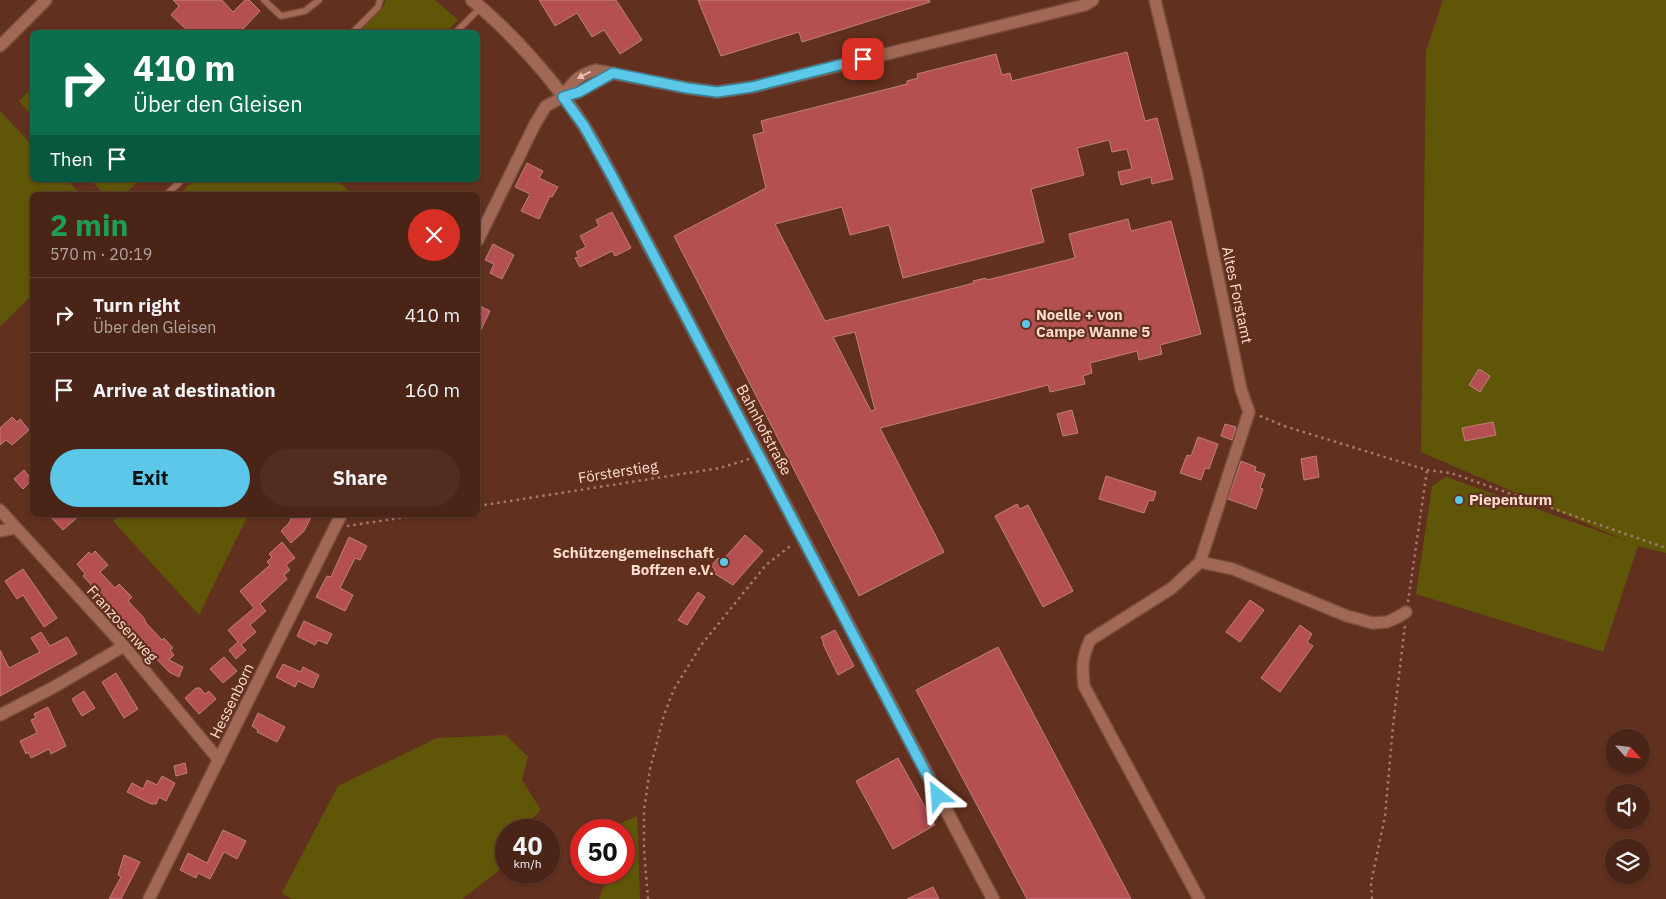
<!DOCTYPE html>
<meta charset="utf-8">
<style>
:root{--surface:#4a2416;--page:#512c1f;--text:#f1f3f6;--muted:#b2a4a1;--line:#614135;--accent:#5cc7e8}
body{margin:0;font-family:"IBM Plex Sans",sans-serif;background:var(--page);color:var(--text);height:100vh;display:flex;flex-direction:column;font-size:19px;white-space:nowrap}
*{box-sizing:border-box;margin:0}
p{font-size:16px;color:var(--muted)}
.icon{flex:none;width:28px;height:28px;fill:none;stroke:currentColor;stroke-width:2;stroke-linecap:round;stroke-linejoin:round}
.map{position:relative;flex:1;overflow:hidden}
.sheet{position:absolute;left:30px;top:192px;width:450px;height:325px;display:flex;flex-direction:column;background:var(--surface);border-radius:8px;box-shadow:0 1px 4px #0004,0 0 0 1px var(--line)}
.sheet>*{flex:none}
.top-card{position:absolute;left:30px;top:30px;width:450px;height:152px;border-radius:8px;box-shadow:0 1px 4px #0004,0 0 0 1px var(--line);background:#0b6e4f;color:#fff;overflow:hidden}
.needle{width:32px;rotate:117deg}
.controls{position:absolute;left:1605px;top:729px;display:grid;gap:10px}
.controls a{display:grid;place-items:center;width:45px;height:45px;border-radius:50%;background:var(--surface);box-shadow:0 1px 4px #0004,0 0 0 1px var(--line);font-size:25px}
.speed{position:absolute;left:495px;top:819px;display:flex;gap:10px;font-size:25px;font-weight:700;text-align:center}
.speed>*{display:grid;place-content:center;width:65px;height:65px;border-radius:50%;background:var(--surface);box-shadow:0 1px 4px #0004,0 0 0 1px var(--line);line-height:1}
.speed small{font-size:12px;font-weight:400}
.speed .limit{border:8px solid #d22;background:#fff;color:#111}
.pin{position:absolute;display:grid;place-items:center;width:42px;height:42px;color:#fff;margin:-21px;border-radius:10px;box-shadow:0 2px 8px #0006}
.me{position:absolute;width:55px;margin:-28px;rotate:332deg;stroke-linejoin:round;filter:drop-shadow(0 0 4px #0008)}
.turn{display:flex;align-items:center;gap:18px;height:105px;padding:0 20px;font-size:22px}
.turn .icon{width:65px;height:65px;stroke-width:2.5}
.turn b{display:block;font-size:35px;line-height:42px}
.then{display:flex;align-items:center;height:48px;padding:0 20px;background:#0003;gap:10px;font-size:19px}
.round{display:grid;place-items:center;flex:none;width:52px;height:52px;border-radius:26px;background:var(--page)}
.summary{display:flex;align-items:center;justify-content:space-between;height:85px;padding:0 20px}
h1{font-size:30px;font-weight:700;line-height:38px;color:#1e9e55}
.action{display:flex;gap:10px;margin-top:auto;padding:10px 20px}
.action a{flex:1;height:58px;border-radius:30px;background:var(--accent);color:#111;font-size:20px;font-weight:700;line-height:58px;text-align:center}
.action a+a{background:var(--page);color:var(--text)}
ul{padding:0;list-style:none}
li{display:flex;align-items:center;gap:15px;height:75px;padding:0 20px;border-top:1px solid var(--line)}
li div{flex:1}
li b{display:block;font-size:19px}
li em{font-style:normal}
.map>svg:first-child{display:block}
</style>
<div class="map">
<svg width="1666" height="899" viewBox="0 0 1666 899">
<rect width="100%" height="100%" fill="#62301e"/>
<!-- green -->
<g fill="#605608">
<path d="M386,0H435L458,20L446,32H359L383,7Z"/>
<path d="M1443,0H1666V553L1638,546L1603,652L1416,594L1432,486L1446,477L1627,541L1421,452L1426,51Z"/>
<path d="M32,88V116L19,101Z"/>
<path d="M0,111L32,145V180H67L82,195H32V295L0,327Z"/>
<path d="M91,180H138L139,181L124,195H105Z"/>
<path d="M194,180H339L351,195H179Z"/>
<path d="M120,515H248L199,615L113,521Z"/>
<path d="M506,735L528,757L522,780L541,810L522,827V830H506V865L462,899H292L282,893L338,786L437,738Z"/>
<path d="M637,816L640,899H599L607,878L604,873L624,872V830H606Z"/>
</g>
<!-- building -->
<g fill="#b44f52" stroke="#bf817f" fill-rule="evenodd">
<path d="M173,0H222L233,12L245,0H249L260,11L240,32H189L171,15L179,6Z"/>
<path d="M539,0H616L642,40L620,54L604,30L592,37L577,13L555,26Z"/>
<path d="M698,0H929L930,2L802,42L799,32L721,56Z"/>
<path d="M1127,52L1145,121L1157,118L1173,179L1152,184L1151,177L1121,185L1118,172L1132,169L1127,149L1112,152L1109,140L1077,148L1084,175L1031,189L1044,242L903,278L889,225L850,235L842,207L775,224L825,321L974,283L973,281L986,278L987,280L1075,258L1069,234L1128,219L1131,231L1171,221L1201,334L1160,345L1162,354L1139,360L1137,351L1090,363L1092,373L1083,376L1085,384L1050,392L1048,385L880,428L944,552L859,596L674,236L766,188L753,135L764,132L761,121L907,84V81L918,78L917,74L996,54L1002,75L1010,73L1012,81ZM855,332L875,410L871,411L833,337Z"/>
<path d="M527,163L543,171L539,178L558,187L552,197L550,196L539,219L521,211L530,194L515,187Z"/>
<path d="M612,212L631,248L615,256L612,251L580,267L575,258L579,257L576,252L586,247L580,236L599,226L596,220Z"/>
<path d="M493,244L514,255L502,279L490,273L494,264L485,260Z"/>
<path d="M478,305L490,311L478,336Z"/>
<path d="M1479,369L1490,376L1480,392L1469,385Z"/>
<path d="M1072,410L1078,433L1063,436L1057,414Z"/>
<path d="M12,417L17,422L20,419L29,430L12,445L6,440L0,445V428Z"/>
<path d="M1493,422L1496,435L1465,441L1462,428Z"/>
<path d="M1225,424L1236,427L1232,440L1221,436Z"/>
<path d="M1198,437L1218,444L1209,469L1205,468L1201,480L1180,473L1187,455L1191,456Z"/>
<path d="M1316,456L1319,477L1304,480L1301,459Z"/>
<path d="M1241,461L1256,467L1255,471L1265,474L1260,488L1263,489L1256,509L1228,499Z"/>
<path d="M24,470L32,480L23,489L14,479Z"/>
<path d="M1106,476L1156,492L1153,501L1149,500L1144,513L1099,499Z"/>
<path d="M1017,504L1020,509L1028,505L1073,591L1043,607L995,516Z"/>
<path d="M49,515H80L63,530Z"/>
<path d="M293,515H312L304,531L291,543L281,531L289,523Z"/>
<path d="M745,535L763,551L733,585L712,572L715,569L711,566L718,558L722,561Z"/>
<path d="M349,537L367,546L360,560L355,558L340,588L353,595L345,611L316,597L327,576L331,577Z"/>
<path d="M282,542L295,558L286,565L290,570L284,575L287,579L260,604L266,611L250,625L256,632L241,645L246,650L236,659L229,650L238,642L228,630L254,608L240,591L270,565L267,562L272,557L269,554Z"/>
<path d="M95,551L108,565L100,572L115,588L119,584L132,597L128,601L144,618L146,623L162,640L164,638L173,648L170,650L174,655L169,660L183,667L179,677L169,672L150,652H152L83,576L85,574L77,564L89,552L91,555Z"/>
<path d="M23,569L57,618L44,627L23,595L17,599L5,581Z"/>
<path d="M698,592L705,597L687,625L678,620Z"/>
<path d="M1250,600L1264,610L1240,642L1226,632Z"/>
<path d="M304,621L332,634L327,644L318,640L315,645L297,636Z"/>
<path d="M1300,625L1312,634L1307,642L1313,646L1280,692L1261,678Z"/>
<path d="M835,630L854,666L838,675L823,644H824L821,637Z"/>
<path d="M41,632L50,646L67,637L77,654L0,696V650L9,668L40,652L31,638Z"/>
<path d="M998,647L1131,899H1027L954,762L916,690Z"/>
<path d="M224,657L237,671L223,683L210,669Z"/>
<path d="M283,664L301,672L303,667L319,675L313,688L298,681L295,687L276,677Z"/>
<path d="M116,673L138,709L124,718L102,682Z"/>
<path d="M196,688H200L205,694L209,691L216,699L199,714L185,698Z"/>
<path d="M84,691L95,708L82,716L72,699Z"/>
<path d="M48,707L66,746L51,754L49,749L31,758L28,752L26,754L20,741L37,733L31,720L36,718L34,714Z"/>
<path d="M258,713L285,727L277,742L257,732L258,730L252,726Z"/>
<path d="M898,758L935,825L893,849L856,781Z"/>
<path d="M185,763L187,773L176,776L174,766Z"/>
<path d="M162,776L175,783L166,801L159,797L156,804H151L127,792L132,783L143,789L147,780L157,785Z"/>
<path d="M223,830L246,841L237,859L224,852L210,879L198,873L196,878L180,870L188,853L207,863Z"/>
<path d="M124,855L140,862L121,899H109L121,877L118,875Z"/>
<path d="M933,887L939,899H907Z"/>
</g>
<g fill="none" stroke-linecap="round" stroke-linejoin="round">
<defs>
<g id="lane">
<path d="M264,0L281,16L305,11L319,0"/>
<path d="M353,32L378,7L380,0"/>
<path d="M456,32L481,7"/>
<path d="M166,195L182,180"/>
</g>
<g id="street">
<path d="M1155,0L1197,175L1241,389L1249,412L1200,562L1172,588L1090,640C1082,658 1082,667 1084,686L1199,899"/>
<path d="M0,46L46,0"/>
<path d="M563,97C573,81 578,75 596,70L687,88L717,92L752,87L1085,5L1093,0"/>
<path d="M478,240L535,124L546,106L563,97L579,92L613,73"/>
<path d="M0,510L124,646L219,760"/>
<path d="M0,531L15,528"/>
<path d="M1200,562L1233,569L1347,616L1373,623L1387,622L1398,617L1406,612"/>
<path d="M0,715L54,687L124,646"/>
<path d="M149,899L341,515"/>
</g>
<path id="secondary" d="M472,0C513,34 555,81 584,126C594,142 603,159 612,176L993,899"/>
</defs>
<!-- lane casing -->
<use href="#lane" stroke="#784d3c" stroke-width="8"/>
<!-- street casing -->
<use href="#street" stroke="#784d3c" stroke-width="14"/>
<!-- secondary casing -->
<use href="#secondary" stroke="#784d3c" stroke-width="15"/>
<!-- path -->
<g stroke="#a47a6b" stroke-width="2.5" stroke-dasharray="2.5 4" stroke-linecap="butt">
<path d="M1260,416L1284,426L1427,470L1451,473L1666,548"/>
<path d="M478,506L720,468L749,459"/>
<path d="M347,526L420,515"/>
<path d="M1408,602L1427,470"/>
<path d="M648,899L644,849V810L650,769L664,715L674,689L702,644L766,565L793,544"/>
<path d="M1372,899L1371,883L1385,816L1393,726L1405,625"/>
</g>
<!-- lane -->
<use href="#lane" stroke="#a16955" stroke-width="5.5"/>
<!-- street -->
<use href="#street" stroke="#a16955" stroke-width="11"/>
<!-- secondary -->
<use href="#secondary" stroke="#a16955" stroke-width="12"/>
</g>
<!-- one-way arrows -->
<defs><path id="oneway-solid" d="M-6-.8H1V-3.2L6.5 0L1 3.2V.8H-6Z" transform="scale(1.25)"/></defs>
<use fill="#e5bfb1" href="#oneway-solid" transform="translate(584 75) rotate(153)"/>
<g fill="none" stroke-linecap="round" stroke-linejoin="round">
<defs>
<path id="route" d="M863,59L752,87L717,92L687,88L613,73L579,92L563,97L584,126L612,176L938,796"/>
</defs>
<!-- route casing -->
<use href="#route" stroke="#3c8197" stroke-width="12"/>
<!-- route -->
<use href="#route" stroke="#5cc7e8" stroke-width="9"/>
</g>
<!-- markers -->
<g fill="#5cc7e8" stroke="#62301e" stroke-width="2">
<circle cx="1026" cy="324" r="5"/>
<circle cx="1459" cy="500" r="5"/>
<circle cx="724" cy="562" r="5"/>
</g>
<g text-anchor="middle" stroke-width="4.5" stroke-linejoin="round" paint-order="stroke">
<!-- street labels -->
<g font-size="15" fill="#fcdcd0" stroke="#62301e">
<text transform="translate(1237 295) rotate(78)" y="5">Altes Forstamt</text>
<text transform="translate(764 430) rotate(62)" y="5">Bahnhofstraße</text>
<text transform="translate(618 472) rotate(-9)" y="5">Försterstieg</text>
<text transform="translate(122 624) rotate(48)" y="5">Franzosenweg</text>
<text transform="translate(232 701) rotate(-64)" y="5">Hessenborn</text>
</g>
<!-- poi labels -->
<g font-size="15" font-weight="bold" fill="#fcdcd0" stroke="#62301e" text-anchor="start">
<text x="1036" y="320">Noelle + von<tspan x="1036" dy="17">Campe Wanne 5</tspan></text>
<text x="1469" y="505">Piepenturm</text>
<text x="714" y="558" text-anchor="end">Schützengemeinschaft<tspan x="714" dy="17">Boffzen e.V.</tspan></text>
</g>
</g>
</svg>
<div class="controls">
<a><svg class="needle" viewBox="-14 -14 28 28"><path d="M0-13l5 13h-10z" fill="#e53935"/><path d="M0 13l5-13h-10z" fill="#b2a4a1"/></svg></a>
<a><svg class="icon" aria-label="sound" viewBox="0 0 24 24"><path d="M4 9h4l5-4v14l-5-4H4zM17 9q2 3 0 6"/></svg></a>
<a><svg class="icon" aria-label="layers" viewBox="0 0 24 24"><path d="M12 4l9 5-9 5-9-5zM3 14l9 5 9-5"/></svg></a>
</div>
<div class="speed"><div>40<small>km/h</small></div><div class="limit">50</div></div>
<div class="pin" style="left:863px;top:59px;background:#d93025"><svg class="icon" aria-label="arrive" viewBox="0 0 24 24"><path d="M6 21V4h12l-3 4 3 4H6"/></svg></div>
<svg class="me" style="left:938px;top:796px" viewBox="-20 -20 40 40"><path d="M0-17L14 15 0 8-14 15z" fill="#5cc7e8" stroke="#fff" stroke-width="4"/></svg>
<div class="top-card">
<div class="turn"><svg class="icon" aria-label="right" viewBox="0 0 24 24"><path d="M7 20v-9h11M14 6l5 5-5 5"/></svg><div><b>410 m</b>Über den Gleisen</div></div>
<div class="then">Then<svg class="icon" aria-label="arrive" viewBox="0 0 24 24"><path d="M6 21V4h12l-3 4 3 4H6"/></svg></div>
</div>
<section class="sheet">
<div class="summary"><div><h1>2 min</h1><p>570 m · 20:19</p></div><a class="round" style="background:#d93025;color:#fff"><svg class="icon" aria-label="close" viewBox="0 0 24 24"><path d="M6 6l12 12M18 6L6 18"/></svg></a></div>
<ul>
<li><svg class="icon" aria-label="right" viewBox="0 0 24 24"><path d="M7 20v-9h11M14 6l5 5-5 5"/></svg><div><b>Turn right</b><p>Über den Gleisen</p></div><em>410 m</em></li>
<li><svg class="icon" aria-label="arrive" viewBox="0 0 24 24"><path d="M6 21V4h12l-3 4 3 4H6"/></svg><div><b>Arrive at destination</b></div><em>160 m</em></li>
</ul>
<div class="action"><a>Exit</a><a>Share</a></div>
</section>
</div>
